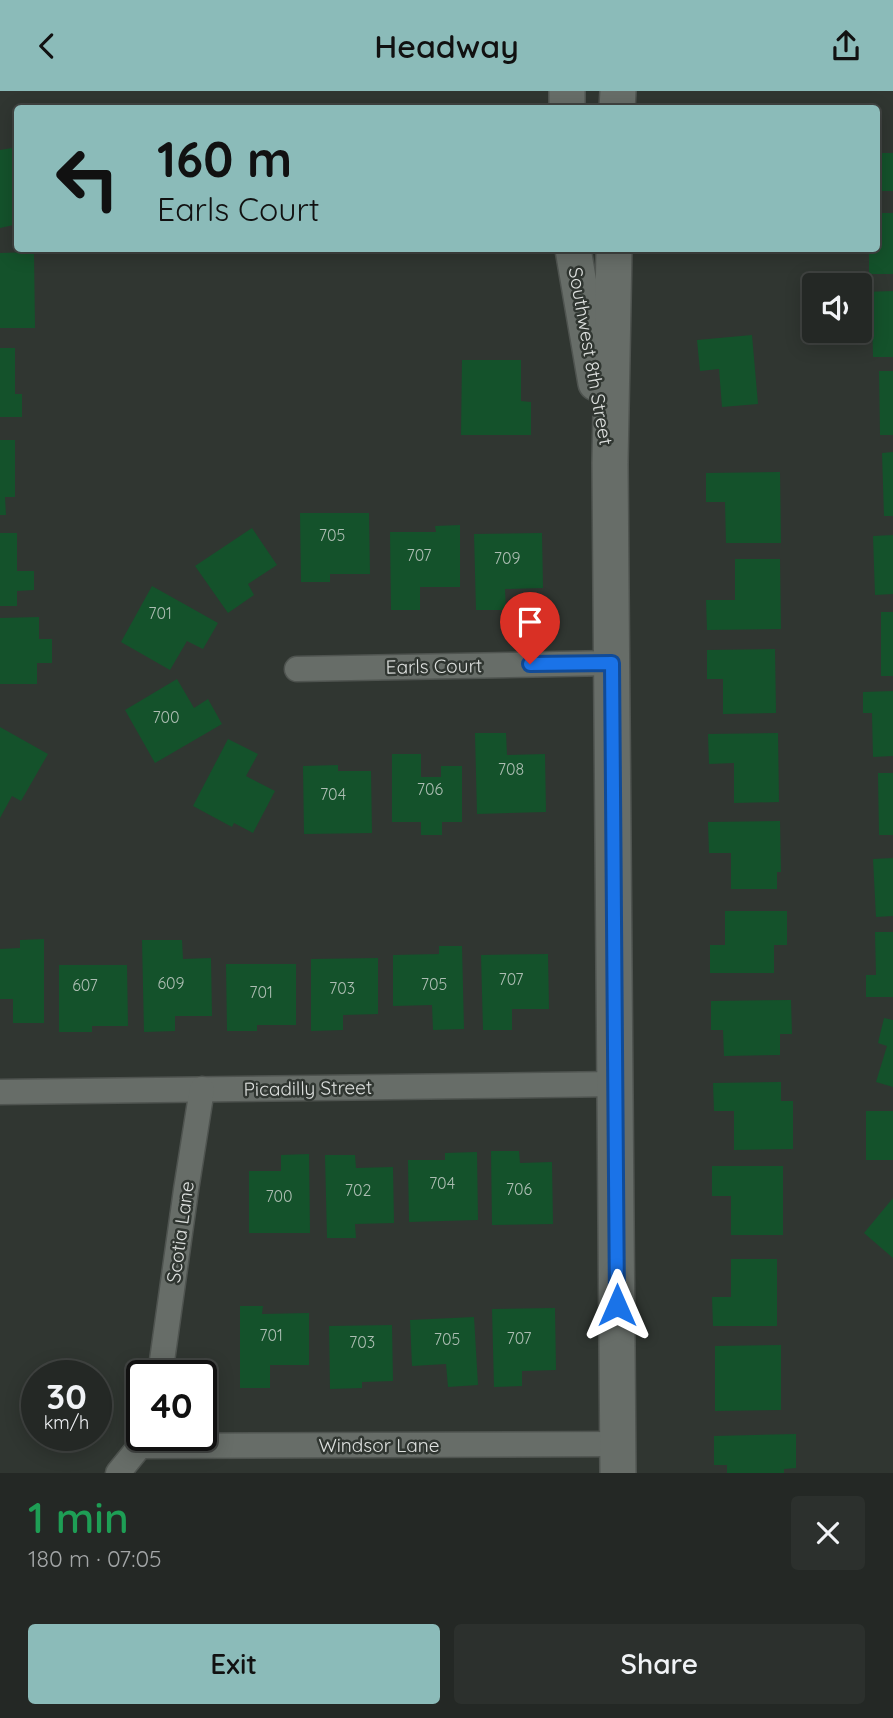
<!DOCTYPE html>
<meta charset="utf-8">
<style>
:root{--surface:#242825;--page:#2c302d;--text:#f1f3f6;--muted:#a3a6a7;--line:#414442;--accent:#8bbbb9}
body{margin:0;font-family:Quicksand,sans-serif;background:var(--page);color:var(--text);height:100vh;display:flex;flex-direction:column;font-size:26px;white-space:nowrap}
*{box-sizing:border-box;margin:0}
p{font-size:23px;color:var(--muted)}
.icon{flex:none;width:38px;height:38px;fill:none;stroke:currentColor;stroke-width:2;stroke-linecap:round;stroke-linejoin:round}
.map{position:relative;height:1382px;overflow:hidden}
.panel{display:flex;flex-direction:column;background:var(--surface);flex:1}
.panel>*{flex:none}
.guide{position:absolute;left:14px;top:14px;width:866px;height:147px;border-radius:7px;box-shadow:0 4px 18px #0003,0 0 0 2px var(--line);background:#8bbbb9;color:#111;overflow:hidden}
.controls{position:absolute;left:802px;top:182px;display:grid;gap:14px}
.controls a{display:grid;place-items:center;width:70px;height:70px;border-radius:7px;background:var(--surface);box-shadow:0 4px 18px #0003,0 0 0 2px var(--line);font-size:35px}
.speed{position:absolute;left:21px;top:1269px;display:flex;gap:14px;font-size:35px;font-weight:700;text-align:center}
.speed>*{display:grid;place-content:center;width:91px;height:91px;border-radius:50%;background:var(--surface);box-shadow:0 4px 18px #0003,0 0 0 2px var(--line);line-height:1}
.speed small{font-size:18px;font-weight:400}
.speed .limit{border:4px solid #111;border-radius:10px;background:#fff;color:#111}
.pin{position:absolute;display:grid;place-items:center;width:60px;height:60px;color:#fff;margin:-72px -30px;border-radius:50% 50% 50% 0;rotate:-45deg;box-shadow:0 0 7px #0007}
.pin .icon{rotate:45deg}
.me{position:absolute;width:77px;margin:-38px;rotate:0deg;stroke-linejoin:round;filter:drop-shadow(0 0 5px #0008)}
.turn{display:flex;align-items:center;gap:24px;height:147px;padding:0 28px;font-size:32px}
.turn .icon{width:91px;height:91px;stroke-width:2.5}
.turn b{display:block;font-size:49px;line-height:60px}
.round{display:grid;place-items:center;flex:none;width:74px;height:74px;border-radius:7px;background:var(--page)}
.head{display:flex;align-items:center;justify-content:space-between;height:119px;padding:0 28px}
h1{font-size:42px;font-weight:600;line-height:52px;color:#1e9e55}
.cta{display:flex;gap:14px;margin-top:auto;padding:14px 28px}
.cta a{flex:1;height:80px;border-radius:7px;background:var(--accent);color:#111;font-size:28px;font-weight:600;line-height:80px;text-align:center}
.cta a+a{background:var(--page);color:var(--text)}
header{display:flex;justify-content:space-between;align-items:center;height:91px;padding:0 28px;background:var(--accent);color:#111;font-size:32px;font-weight:600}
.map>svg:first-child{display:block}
</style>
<header><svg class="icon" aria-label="back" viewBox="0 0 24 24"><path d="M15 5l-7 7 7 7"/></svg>Headway<svg class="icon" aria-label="share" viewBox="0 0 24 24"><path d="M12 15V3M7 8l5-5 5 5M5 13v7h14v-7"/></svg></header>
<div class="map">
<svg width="893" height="1382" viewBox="0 0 893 1382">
<rect width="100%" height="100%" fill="#303631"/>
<!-- building -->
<g fill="#14522b">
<path d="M18,56V133L0,137V59Z"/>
<rect x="877" y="62" width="16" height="38"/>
<path d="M877,122H893V183H869V158H877Z"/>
<path d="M682,158H741V160L682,161Z"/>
<path d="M34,161L35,237H0V162Z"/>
<path d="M893,200V266H873L872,221H863V201Z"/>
<path d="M752,244L758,313L722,316L719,278L700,280L697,249Z"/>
<path d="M0,257H15V303H22V326H0Z"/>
<path d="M462,269H521V310L531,311V344H461Z"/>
<path d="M879,280H893V344H880Z"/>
<path d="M0,349H15V406H5L6,424H0Z"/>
<path d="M893,361V425H884L882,362Z"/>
<path d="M780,381L781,452H726L725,411H706V382Z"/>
<path d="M300,422H369L370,483H330V491H301Z"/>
<path d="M460,434V496H420V519H391L390,441H436L435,435Z"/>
<path d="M252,437L277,474L248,493L254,504L228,522L195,475Z"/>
<path d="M0,442H17V480H34V499L17,500V515H0Z"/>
<path d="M542,442L543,497L505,498L506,519H476L474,443Z"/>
<path d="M893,444V503L875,504L873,445Z"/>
<path d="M735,468H780L781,538L707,539L706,509H735Z"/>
<path d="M152,495L218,532L203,558L187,550L170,579L121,551Z"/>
<rect x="881" y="521" width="12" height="64"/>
<path d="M39,526V548H52V572H37V593H0V527Z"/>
<path d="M775,558L776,622L723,623V588H707V559Z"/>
<path d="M177,588L194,617L208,608L222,633L155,672L125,619Z"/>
<path d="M893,600V665L873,666L872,622H863V601Z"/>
<path d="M0,636L48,663L21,710L12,705L0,727Z"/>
<path d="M475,642H506L507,664L545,663L546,721L477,723Z"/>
<path d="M778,642L779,711L734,712V672L709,673L708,643Z"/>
<path d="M228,648L258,663L246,685L275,700L253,742L234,732L232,736L193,715Z"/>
<path d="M392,663H421V686H441V675H462V731H442V744H421V731H392Z"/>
<path d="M338,674V680H371L372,742L304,743L303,675Z"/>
<path d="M878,682H893V744H879Z"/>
<path d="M780,730L781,781H777V798H731V762H709L708,731Z"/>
<path d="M893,767V825L876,826L873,768Z"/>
<path d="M725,820H787V854H774V882H710V854H725Z"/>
<path d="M875,841H893V906H866V884H876Z"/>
<path d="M44,848V932H13V908H0V858L20,857V849Z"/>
<path d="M142,849H182L183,868L211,867L212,925H175V940L144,941Z"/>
<path d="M439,855H462L464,938L433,939L432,914L393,915V864L439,863Z"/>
<path d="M548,863L549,918H512V939H483L481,864Z"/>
<path d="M378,867V923L343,924V939L311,940V868Z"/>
<path d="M226,873H296V934H257V940H227Z"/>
<path d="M59,874H127L128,935H92V941H59Z"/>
<path d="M791,909L792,943H780V964L724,965L723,939H711V910Z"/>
<path d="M884,927L893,929V996L876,991L887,955L878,952Z"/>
<path d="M781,991V1010H793V1058L734,1059V1020H714L713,992Z"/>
<rect x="866" y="1020" width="27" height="49"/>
<path d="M491,1060H519L520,1072L552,1071L553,1133L492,1134Z"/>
<path d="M477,1061L478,1129L409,1131L408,1069H445V1062Z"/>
<path d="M309,1063L310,1142H249V1080H281V1064Z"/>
<path d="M325,1064H355L356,1077L393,1076L394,1132L355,1133L356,1147H327Z"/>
<path d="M712,1075H783V1144H731V1105H712Z"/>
<path d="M893,1107V1167L864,1142Z"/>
<path d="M731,1168H777V1235H713L712,1206H731Z"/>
<path d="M240,1215H263L262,1223L309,1222V1274H270V1297H240Z"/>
<path d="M555,1217L556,1279L522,1280V1295L494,1296L492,1218Z"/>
<path d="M474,1226L478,1294L448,1296L446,1273L412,1275L410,1229Z"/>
<path d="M392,1234L393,1290L362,1291V1297L330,1298L329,1235Z"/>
<path d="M781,1254V1319L715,1320V1255Z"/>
<path d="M796,1343V1377L784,1378V1382H727V1374H714V1345Z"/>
</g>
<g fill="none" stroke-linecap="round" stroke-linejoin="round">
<defs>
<g id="street">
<path d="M297,578L612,572"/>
<path d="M0,1001L616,993"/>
<path d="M160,1284L186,1099L202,998"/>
<path d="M140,1355L618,1353"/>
<path d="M118,1382L140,1355L144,1344"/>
</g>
<g id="secondary">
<path d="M567,0V18"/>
<path d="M617,18L618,0"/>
<path d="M573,158L596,292"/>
<path d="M614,158L610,372L618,1382"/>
</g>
</defs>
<!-- street casing -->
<use href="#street" stroke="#4f5450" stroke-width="27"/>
<!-- secondary casing -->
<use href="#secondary" stroke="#4f5450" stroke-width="38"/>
<!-- street -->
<use href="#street" stroke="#676d68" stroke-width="24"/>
<!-- secondary -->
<use href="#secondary" stroke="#676d68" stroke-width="35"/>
</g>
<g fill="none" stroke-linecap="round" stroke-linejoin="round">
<defs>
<path id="route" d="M530,573L612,572L617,1214"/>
</defs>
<!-- route casing -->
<use href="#route" stroke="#114b97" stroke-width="18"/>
<!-- route -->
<use href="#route" stroke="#1a73e8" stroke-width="12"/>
</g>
<g text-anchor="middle" stroke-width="5" stroke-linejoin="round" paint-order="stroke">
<!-- number labels -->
<g font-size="16" fill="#acbdb2">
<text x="332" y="450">705</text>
<text x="419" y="470">707</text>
<text x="507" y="473">709</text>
<text x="160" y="528">701</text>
<text x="166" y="632">700</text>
<text x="511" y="684">708</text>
<text x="430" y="704">706</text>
<text x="333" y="709">704</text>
<text x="511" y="894">707</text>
<text x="171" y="898">609</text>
<text x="434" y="899">705</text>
<text x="85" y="900">607</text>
<text x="342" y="903">703</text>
<text x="261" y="907">701</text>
<text x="442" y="1098">704</text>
<text x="519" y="1104">706</text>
<text x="358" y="1105">702</text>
<text x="279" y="1111">700</text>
<text x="271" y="1250">701</text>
<text x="519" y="1253">707</text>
<text x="447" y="1254">705</text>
<text x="362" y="1257">703</text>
</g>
<!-- street labels -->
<g font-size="19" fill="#dee1df" stroke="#303631">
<text transform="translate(591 265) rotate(80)" y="7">Southwest 8th Street</text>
<text transform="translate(434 575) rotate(-1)" y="7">Earls Court</text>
<text transform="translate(308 997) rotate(-1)" y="7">Picadilly Street</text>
<text transform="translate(180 1141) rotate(-82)" y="7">Scotia Lane</text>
<text x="379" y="1361">Windsor Lane</text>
</g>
</g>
</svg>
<div class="controls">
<a><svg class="icon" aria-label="sound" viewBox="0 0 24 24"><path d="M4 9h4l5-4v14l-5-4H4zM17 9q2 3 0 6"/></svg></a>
</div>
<div class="speed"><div>30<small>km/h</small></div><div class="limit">40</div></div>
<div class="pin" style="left:530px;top:573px;background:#d93025"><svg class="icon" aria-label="arrive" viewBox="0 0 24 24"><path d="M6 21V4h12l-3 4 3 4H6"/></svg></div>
<svg class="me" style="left:617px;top:1214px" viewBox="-20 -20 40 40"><path d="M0-17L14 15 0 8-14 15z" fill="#1a73e8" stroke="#fff" stroke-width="4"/></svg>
<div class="guide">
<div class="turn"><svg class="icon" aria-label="left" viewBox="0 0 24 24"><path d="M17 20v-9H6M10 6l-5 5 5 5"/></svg><div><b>160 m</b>Earls Court</div></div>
</div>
</div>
<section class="panel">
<div class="head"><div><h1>1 min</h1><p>180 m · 07:05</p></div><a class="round"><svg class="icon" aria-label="close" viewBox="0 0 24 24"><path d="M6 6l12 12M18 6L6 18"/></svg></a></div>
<div class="cta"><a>Exit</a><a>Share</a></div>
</section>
